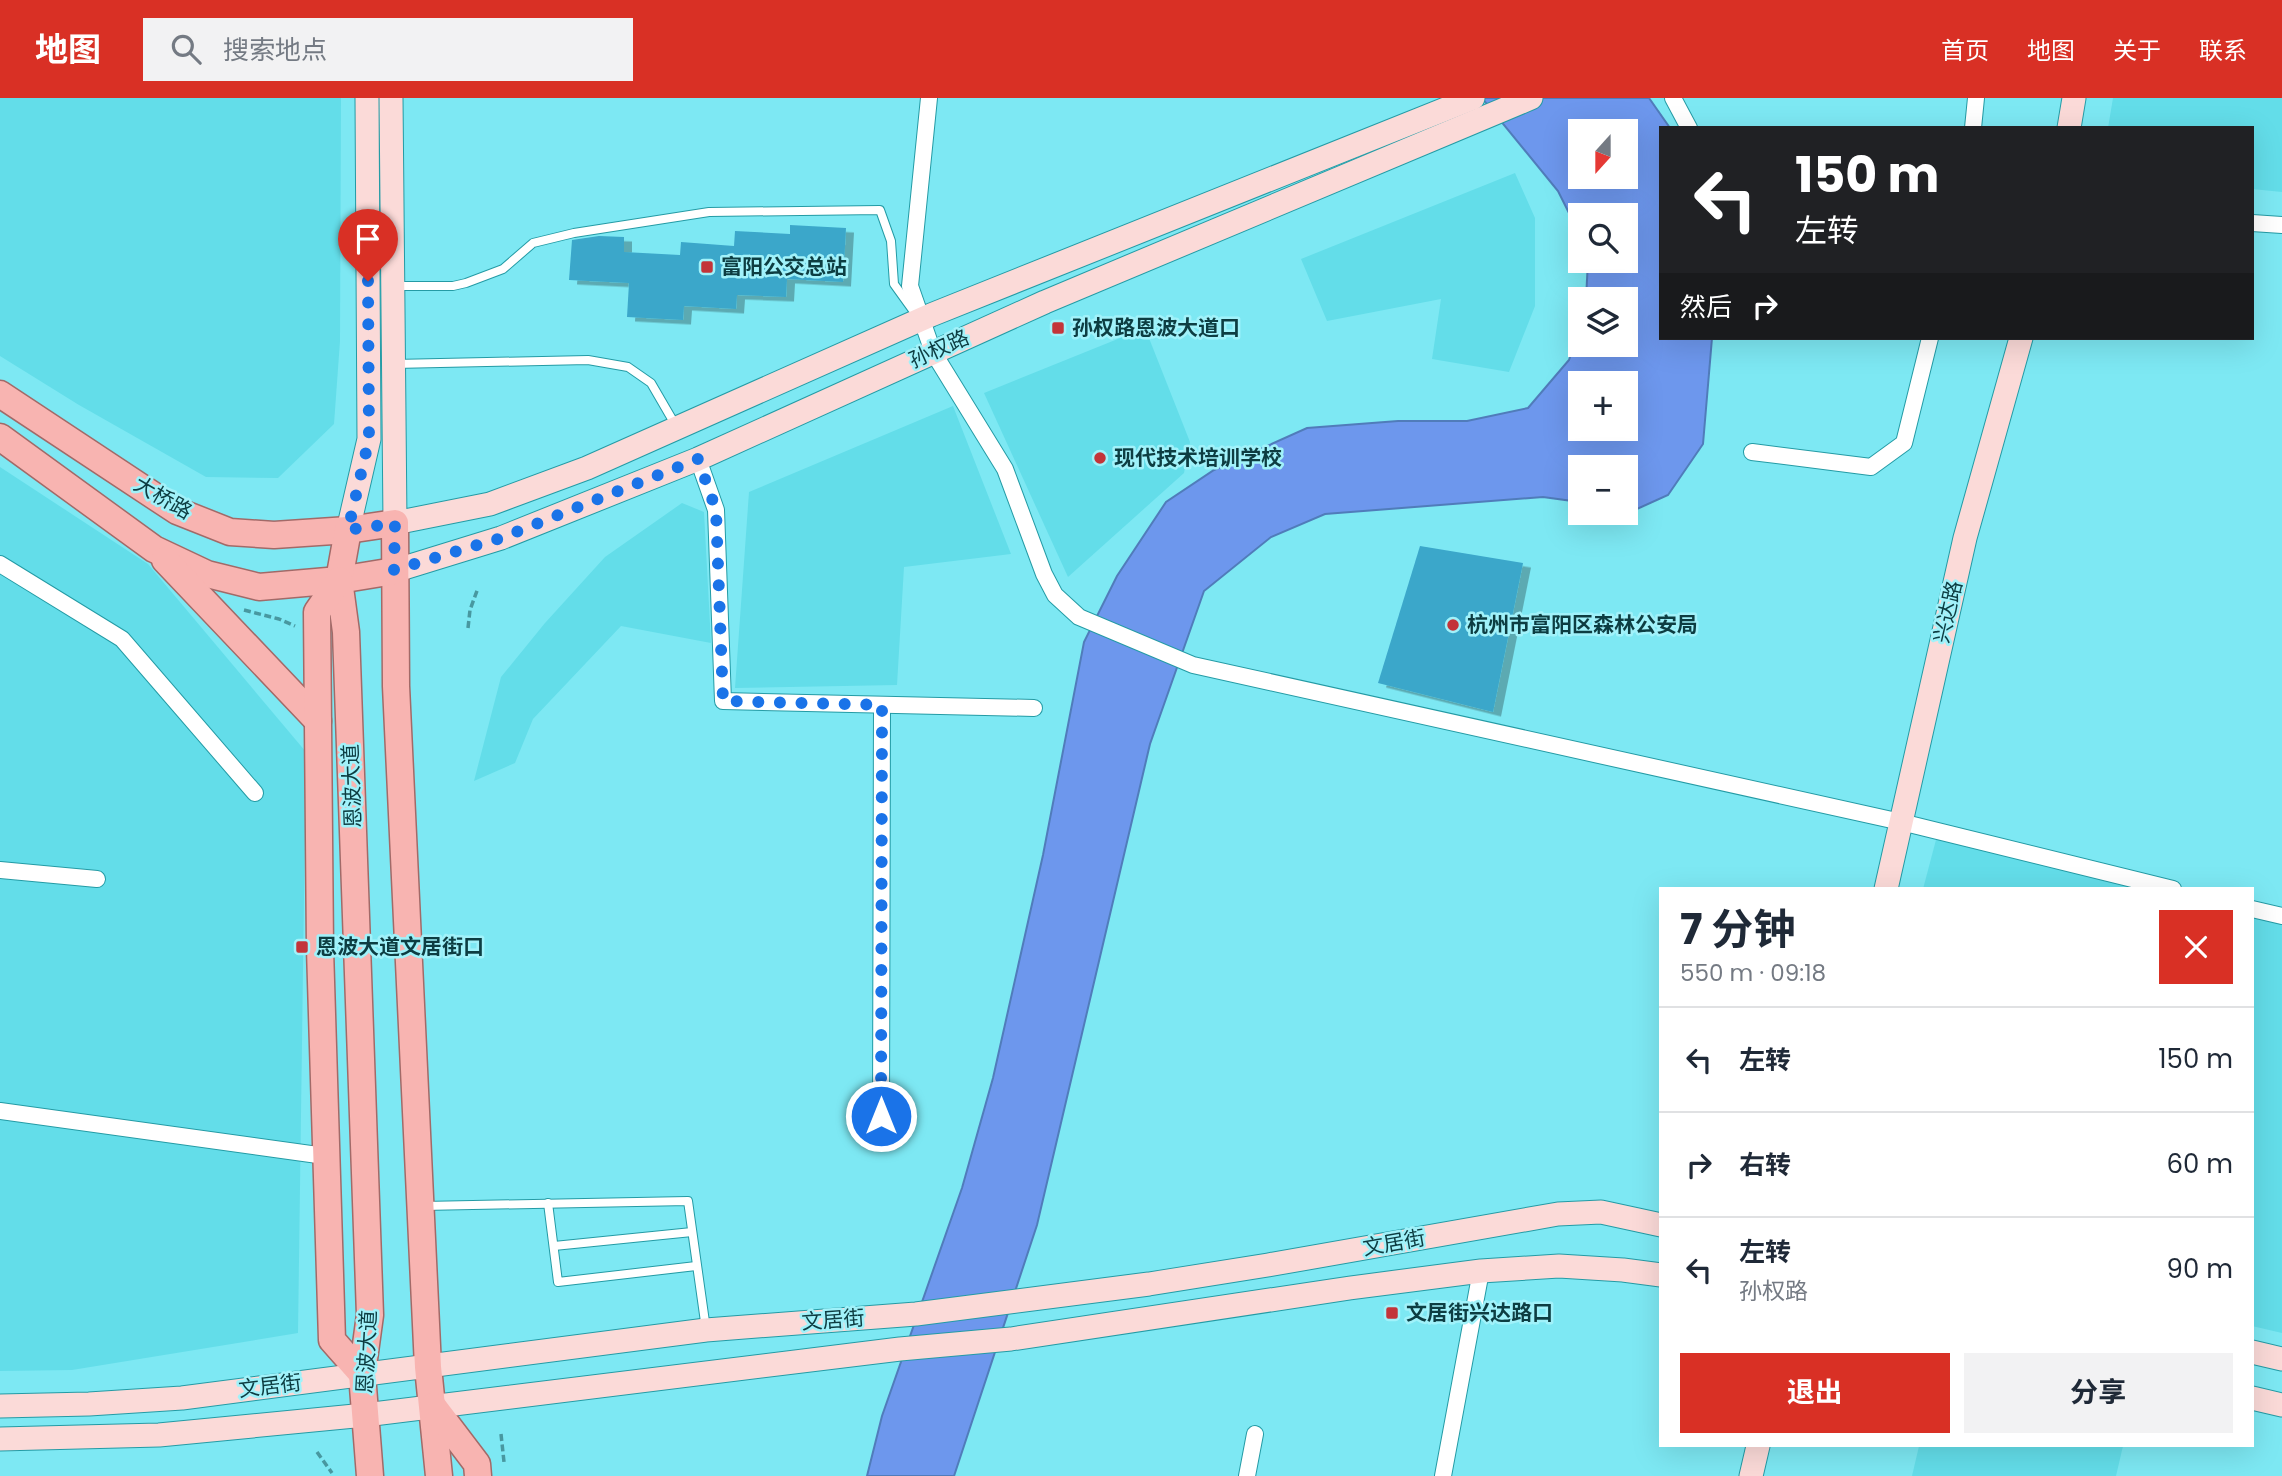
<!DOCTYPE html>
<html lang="zh">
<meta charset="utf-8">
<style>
:root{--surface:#fff;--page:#f2f2f3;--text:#1f2937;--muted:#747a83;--line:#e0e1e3;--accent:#d93025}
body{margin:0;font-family:Poppins,"Noto Sans SC",sans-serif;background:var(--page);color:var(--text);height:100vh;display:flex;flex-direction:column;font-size:26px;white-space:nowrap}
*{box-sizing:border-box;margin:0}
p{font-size:23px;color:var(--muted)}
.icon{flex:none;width:38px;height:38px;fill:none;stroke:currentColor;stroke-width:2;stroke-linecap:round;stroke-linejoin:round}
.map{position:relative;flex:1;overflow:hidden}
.side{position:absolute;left:1659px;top:789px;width:595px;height:560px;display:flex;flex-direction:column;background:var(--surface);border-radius:0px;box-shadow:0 7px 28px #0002}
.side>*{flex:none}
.banner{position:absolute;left:1659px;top:28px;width:595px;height:214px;border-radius:0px;box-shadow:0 7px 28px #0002;background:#202124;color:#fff;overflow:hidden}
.needle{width:46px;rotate:201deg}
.buttons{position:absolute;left:1568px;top:21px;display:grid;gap:14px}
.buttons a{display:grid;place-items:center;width:70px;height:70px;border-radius:0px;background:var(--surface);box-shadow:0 7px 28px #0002;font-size:35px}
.pin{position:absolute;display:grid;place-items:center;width:60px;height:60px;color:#fff;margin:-72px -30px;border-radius:50% 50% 50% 0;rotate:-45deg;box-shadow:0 0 7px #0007}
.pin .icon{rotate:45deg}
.me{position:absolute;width:77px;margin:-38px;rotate:0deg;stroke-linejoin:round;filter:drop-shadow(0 0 5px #0008)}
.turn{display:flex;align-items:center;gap:24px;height:147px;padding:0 21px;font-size:32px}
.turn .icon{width:91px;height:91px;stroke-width:2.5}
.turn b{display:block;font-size:49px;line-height:60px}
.then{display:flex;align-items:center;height:66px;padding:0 21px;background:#0003;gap:14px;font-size:26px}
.round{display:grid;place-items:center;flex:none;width:74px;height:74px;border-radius:0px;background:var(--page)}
.summary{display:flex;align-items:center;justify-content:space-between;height:119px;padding:0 21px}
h1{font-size:42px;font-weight:700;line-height:52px}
.button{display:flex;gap:14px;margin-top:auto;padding:14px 21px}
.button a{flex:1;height:80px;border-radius:0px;background:var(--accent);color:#fff;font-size:28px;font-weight:700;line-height:80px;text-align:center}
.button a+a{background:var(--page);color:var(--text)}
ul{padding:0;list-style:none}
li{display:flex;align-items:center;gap:21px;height:105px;padding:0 21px;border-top:2px solid var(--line)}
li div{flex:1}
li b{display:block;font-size:26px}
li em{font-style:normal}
header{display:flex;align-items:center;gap:42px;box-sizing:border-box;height:98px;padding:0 35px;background:var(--accent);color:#fff}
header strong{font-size:33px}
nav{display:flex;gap:38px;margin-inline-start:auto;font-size:24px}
.search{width:490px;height:63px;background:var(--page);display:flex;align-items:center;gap:18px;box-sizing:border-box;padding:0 24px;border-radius:0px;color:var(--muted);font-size:26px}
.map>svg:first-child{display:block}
</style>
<header>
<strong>地图</strong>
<div class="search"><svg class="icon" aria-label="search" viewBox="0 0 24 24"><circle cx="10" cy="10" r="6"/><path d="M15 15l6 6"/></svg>搜索地点</div>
<nav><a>首页</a><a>地图</a><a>关于</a><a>联系</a></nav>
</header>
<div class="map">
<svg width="2282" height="1378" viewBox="0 0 2282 1378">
<defs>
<filter id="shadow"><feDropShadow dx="8" dy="4.5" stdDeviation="0" flood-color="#0004"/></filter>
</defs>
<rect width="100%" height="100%" fill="#7de8f3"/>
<!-- built -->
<g fill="#63dde9">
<path d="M0,0H341L340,243L334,326L278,380L206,379L79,307L0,258Z"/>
<path d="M2113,0H2282V94L2252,91V30H2108Z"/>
<path d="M1515,75L1535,120V208L1509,274L1432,261L1441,201L1327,223L1301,161Z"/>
<path d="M1145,230L1190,344L1184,375L1068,479L984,295Z"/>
<path d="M953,308L1011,456L904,469L897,587L735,590L749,394Z"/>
<path d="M0,369L148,466L306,654L298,1235L72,1272L0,1273Z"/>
<path d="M682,405L704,414L711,545L621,528L533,621L515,665L474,683L501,579L545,525L605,459Z"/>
<path d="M1937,738L2156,791H1923Z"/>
<path d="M2252,814L2282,822V1235L2252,1228Z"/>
<path d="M1919,1348H2123L2116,1378H1912Z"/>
</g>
<!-- water -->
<path fill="#6d97ed" stroke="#507cba" stroke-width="2" fill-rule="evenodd" d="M1482,0H1649L1670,30H1661V240H1712L1703,346L1668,397L1637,411L1626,409V369H1580V404L1543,399L1325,416L1271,439L1204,493L1150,646L1037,1127L954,1378H867L882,1318L962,1090L993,980L1043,757L1084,544L1117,478L1166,404L1214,372L1307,330L1398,323H1467L1528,310L1569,262L1580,230V247H1626V201H1586L1588,163H1626V117H1580V137L1558,93ZM1580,33H1626V79H1580ZM1580,285H1626V331H1580Z"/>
<!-- building -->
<g fill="#3ba7ca" filter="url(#shadow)">
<path d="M790,127L846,130L843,184L787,181L786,199L737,197L736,211L684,208L683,222L627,219L629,185L569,182L572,142L599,138L624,139V154L680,157L681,144L734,148L735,133L790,136Z"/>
<path d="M1420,448L1523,465L1493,614L1378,585Z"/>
</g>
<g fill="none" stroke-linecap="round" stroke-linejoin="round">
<defs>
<g id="lane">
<path d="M393,188H453L466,185L503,171L533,145L574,135L709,114L880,112L891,143L894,186L912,211"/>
<path d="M394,266L588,262L628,269L651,285L676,328"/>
<path d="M548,1105L558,1184L696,1168"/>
<path d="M423,1108L688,1103L706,1231"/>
<path d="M554,1148L692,1134"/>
</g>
<g id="street">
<path d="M929,0L910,188L933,254L1005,371L1044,476L1055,497L1079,519L1193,567L1901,724L2173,791"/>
<path d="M1673,0L1689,30"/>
<path d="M1973,30L1976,0"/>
<path d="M2252,125L2282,127"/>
<path d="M1752,354L1871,369L1904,345L1930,240"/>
<path d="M698,361L716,412L723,603L1034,610"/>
<path d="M0,466L122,541L255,695"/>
<path d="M0,772L97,781"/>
<path d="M2252,811L2282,818"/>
<path d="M0,1013L325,1058"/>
<path d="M881,1018L882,608"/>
<path d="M1247,1378L1255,1336"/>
<path d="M1443,1378L1481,1173"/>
</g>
<g id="secondary">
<path d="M391,0L395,425L490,406L587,370L931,217L1473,0"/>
<path d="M2069,30L2074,0"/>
<path d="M348,432L369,341L367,0"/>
<path d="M394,473L501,440L698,361L1045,204L1531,0"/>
<path d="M1886,791L1965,440L2021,240"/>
<path d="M2252,1254L2282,1261"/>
<path d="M2252,1300L2282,1307"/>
<path d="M0,1308L89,1306L182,1300L706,1232L916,1216L1149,1186L1268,1167L1558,1116L1601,1114L1661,1127"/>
<path d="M0,1341L159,1337L365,1317L900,1251L1011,1241L1350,1190L1481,1173L1559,1168L1623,1172L1661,1177"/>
<path d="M1751,1378L1758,1348"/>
</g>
<g id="primary">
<path d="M0,296L177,413L230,434L274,437L348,432L395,425L396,588L428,1269L439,1378"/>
<path d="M0,339L154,451L207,476L259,489L339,482L394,473"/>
<path d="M348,432L339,482L346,534L370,1217L362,1276L370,1378"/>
<path d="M165,462L318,623"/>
<path d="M339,482L317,514L320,851L332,1242L362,1276"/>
<path d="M433,1308L477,1366L478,1378"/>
</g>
</defs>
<!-- lane casing -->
<use href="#lane" stroke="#249ba5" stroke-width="10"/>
<!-- street casing -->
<use href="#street" stroke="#249ba5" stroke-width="18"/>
<!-- secondary casing -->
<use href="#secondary" stroke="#249ba5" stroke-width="25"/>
<!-- primary casing -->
<use href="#primary" stroke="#a26a68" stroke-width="29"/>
<!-- path -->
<g stroke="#4898a0" stroke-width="3.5" stroke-dasharray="7 3.5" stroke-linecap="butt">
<path d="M244,512L279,521L295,528"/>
<path d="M468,530L470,512L478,490"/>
<path d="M501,1336L504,1364"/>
<path d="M317,1354L332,1375"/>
</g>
<!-- lane -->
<use href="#lane" stroke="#fff" stroke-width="8"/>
<!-- street -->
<use href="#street" stroke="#fff" stroke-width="16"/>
<!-- secondary -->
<use href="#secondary" stroke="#fbdad8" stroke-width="23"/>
<!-- primary -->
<use href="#primary" stroke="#f8b4b1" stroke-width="26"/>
</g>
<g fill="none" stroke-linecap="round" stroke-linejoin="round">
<!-- route -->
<path stroke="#1a73e8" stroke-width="12" stroke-dasharray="0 21.6" d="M368,183L369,341L348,432L395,425L394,472L501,440L698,361L716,412L723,603L882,607L881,1018"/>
</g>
<!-- markers -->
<g fill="#c33439" stroke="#a1f2fa" stroke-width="2.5">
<rect x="700" y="162" width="14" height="14" rx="3.5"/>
<rect x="1051" y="223" width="14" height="14" rx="3.5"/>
<circle cx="1100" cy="360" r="7"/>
<circle cx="1453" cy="527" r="7"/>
<rect x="295" y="842" width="14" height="14" rx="3.5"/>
<rect x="1385" y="1208" width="14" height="14" rx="3.5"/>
</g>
<g text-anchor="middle" stroke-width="5" stroke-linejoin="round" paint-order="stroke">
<!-- poi labels -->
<g font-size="21" font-weight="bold" fill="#0d3d42" stroke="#a1f2fa" text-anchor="start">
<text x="721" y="176">富阳公交总站</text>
<text x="1072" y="237">孙权路恩波大道口</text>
<text x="1114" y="367">现代技术培训学校</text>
<text x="1467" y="534">杭州市富阳区森林公安局</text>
<text x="316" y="856">恩波大道文居街口</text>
<text x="1406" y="1222">文居街兴达路口</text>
</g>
<!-- street labels -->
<g font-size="21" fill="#0d3d42" stroke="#a1f2fa">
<text transform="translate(939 251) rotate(-24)" y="7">孙权路</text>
<text transform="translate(163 400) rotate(30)" y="7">大桥路</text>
<text transform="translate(1948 514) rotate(-77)" y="7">兴达路</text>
<text transform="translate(352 688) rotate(-92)" y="7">恩波大道</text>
<text transform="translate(1394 1145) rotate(-10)" y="7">文居街</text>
<text transform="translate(833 1222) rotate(-4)" y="7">文居街</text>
<text transform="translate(367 1254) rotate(-87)" y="7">恩波大道</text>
<text transform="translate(270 1288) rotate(-7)" y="7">文居街</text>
</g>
</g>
</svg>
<div class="buttons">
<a><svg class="needle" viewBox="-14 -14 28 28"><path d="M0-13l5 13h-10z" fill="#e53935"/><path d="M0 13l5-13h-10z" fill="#747a83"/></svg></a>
<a><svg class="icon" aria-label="search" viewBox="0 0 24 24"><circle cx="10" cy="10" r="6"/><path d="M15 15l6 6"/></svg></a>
<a><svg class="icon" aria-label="layers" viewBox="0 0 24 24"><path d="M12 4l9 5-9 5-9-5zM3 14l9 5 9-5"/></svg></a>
<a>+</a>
<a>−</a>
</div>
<div class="pin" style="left:368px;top:183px;background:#d93025"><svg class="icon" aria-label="arrive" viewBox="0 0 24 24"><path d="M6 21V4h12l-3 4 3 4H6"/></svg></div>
<svg class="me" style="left:881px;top:1018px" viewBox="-20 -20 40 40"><circle r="17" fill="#1a73e8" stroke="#fff" stroke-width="3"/><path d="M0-11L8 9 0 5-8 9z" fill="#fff"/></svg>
<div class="banner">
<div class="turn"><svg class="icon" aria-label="left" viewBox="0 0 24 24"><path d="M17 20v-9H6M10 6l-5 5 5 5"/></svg><div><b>150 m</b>左转</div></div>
<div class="then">然后<svg class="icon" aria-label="right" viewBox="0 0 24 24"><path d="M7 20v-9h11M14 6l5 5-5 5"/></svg></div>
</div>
<section class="side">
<div class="summary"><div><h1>7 分钟</h1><p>550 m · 09:18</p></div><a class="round" style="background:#d93025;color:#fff"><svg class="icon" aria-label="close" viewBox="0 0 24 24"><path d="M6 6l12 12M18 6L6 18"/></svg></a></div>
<ul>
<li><svg class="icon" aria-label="left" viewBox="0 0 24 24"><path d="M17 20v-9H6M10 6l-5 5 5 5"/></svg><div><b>左转</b></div><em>150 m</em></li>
<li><svg class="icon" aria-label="right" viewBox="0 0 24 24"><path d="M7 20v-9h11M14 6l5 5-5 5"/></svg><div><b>右转</b></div><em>60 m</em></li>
<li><svg class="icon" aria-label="left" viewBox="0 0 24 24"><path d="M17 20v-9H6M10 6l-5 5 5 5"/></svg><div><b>左转</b><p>孙权路</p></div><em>90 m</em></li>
</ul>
<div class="button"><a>退出</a><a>分享</a></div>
</section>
</div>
